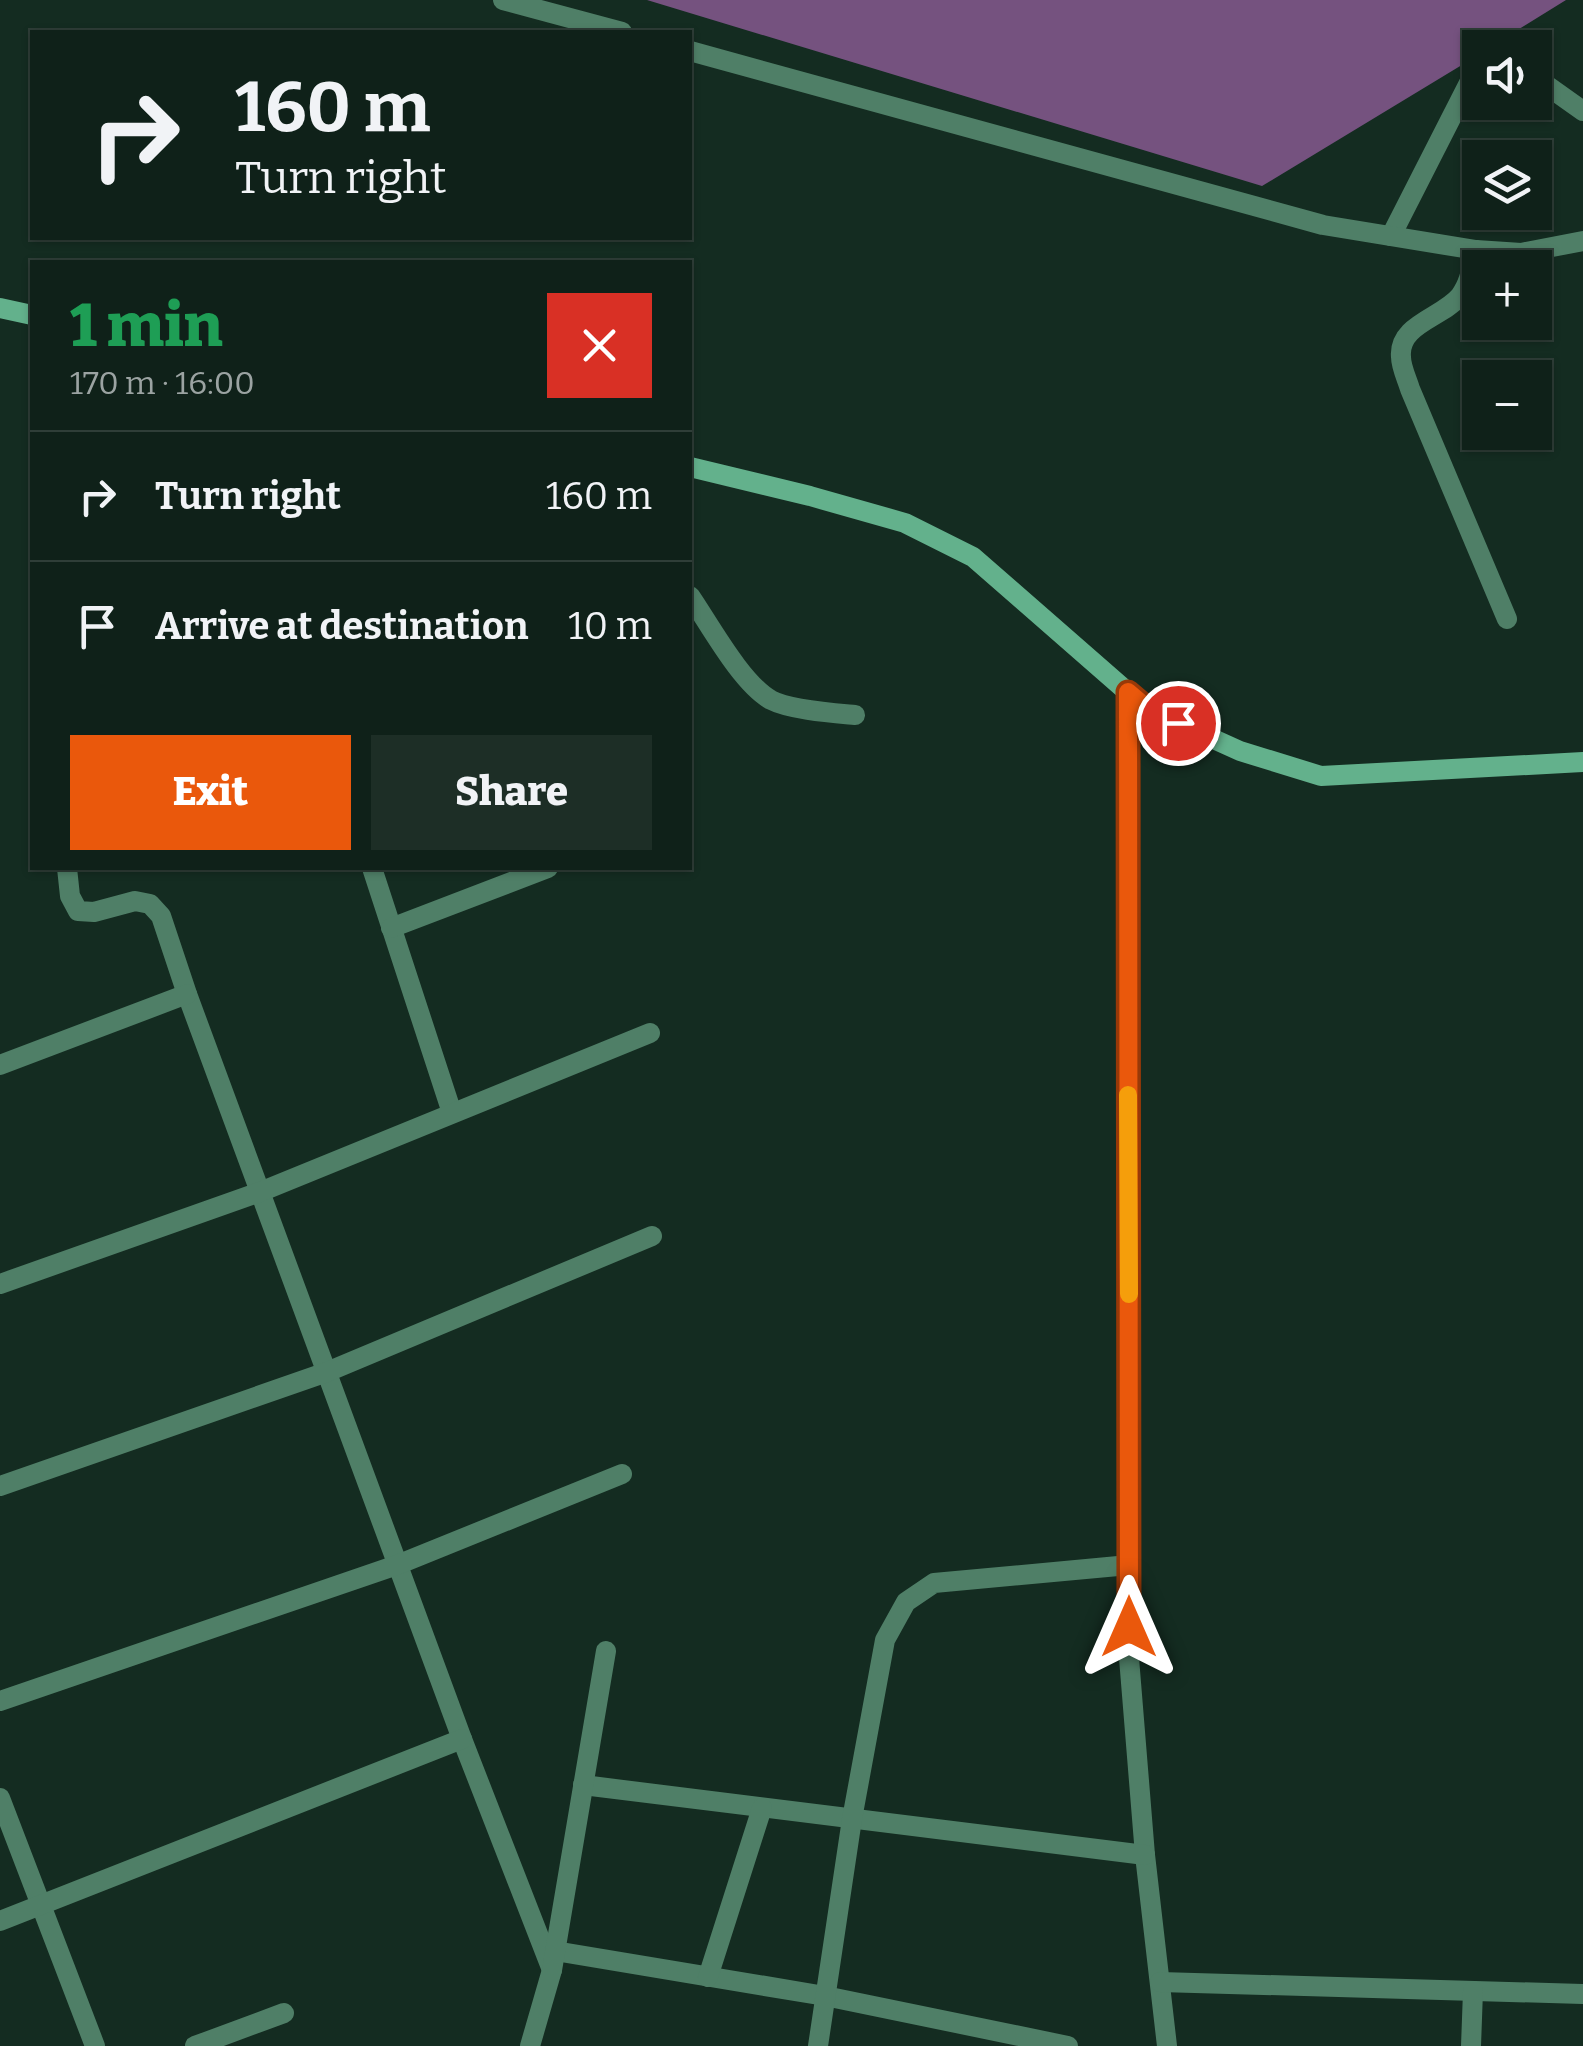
<!DOCTYPE html>
<meta charset="utf-8">
<style>
:root{--surface:#0f2119;--page:#1d2e26;--text:#f1f3f6;--muted:#9ba3a2;--line:#2f3e38;--accent:#ea580c}
body{margin:0;font-family:Bitter,serif;background:var(--page);color:var(--text);height:100vh;display:flex;flex-direction:column;font-size:38px;white-space:nowrap}
*{box-sizing:border-box;margin:0}
p{font-size:32px;color:var(--muted)}
.icon{flex:none;width:55px;height:55px;fill:none;stroke:currentColor;stroke-width:2;stroke-linecap:round;stroke-linejoin:round}
.map{position:relative;flex:1;overflow:hidden}
.details{position:absolute;left:30px;top:260px;width:662px;height:610px;display:flex;flex-direction:column;background:var(--surface);border-radius:0px;box-shadow:0 2px 8px #0004,0 0 0 2px var(--line)}
.details>*{flex:none}
.top-card{position:absolute;left:30px;top:30px;width:662px;height:210px;border-radius:0px;box-shadow:0 2px 8px #0004,0 0 0 2px var(--line);background:#0f2119;color:var(--text);overflow:hidden}
.buttons{position:absolute;left:1462px;top:30px;display:grid;gap:20px}
.buttons a{display:grid;place-items:center;width:90px;height:90px;border-radius:0px;background:var(--surface);box-shadow:0 2px 8px #0004,0 0 0 2px var(--line);font-size:50px}
.pin{position:absolute;display:grid;place-items:center;width:85px;height:85px;color:#fff;margin:-42px;border:5px solid #fff;border-radius:50%;box-shadow:0 2px 10px #0007}
.me{position:absolute;width:110px;margin:-55px;rotate:0deg;stroke-linejoin:round;filter:drop-shadow(0 0 8px #0008)}
.turn{display:flex;align-items:center;gap:35px;height:210px;padding:0 40px;font-size:45px}
.turn .icon{width:130px;height:130px;stroke-width:2.5}
.turn b{display:block;font-size:70px;line-height:85px}
.round{display:grid;place-items:center;flex:none;width:105px;height:105px;border-radius:0px;background:var(--page)}
.summary{display:flex;align-items:center;justify-content:space-between;height:170px;padding:0 40px}
h1{font-size:60px;font-weight:800;line-height:75px;color:#1e9e55}
.button{display:flex;gap:20px;margin-top:auto;padding:20px 40px}
.button a{flex:1;height:115px;border-radius:0px;background:var(--accent);color:#fff;font-size:40px;font-weight:800;line-height:115px;text-align:center}
.button a+a{background:var(--page);color:var(--text)}
ul{padding:0;list-style:none}
li{display:flex;align-items:center;gap:30px;height:130px;padding:0 40px;border-top:2px solid var(--line)}
li div{flex:1}
li b{display:block;font-size:38px}
li em{font-style:normal}
.map>svg:first-child{display:block}
</style>
<div class="map">
<svg width="1583" height="2046" viewBox="0 0 1583 2046">
<rect width="100%" height="100%" fill="#142c21"/>
<!-- water -->
<path fill="#75527f" d="M647,0H1566L1490,47L1480,48V54L1262,186Z"/>
<g fill="none" stroke-linecap="round" stroke-linejoin="round">
<!-- lane -->
<g stroke="#4f7f67" stroke-width="20">
<path d="M1535,77L1583,111"/>
<path d="M1391,236L1472,77L1480,70"/>
<path d="M1476,250C1472,266 1470,283 1460,296C1442,318 1398,324 1401,357C1401,367 1407,379 1410,389L1507,619"/>
<path d="M690,596C710,625 741,683 771,700C790,710 833,713 855,715"/>
</g>
<!-- street -->
<g stroke="#4f7f67" stroke-width="20">
<path d="M503,0L622,32"/>
<path d="M690,51L1323,225L1476,250L1521,253L1583,241"/>
<path d="M1128,692L1129,1658L1145,1855L1167,2046"/>
<path d="M67,868L70,896L78,911L94,912L135,901L150,904L161,916L187,994L462,1739L552,1970"/>
<path d="M372,868L452,1113"/>
<path d="M391,928L548,868"/>
<path d="M0,1065L187,994"/>
<path d="M0,1284L260,1192L650,1033"/>
<path d="M0,1486L327,1372L652,1236"/>
<path d="M0,1701L397,1565L622,1474"/>
<path d="M583,1785L1145,1855"/>
<path d="M0,1798L95,2046"/>
<path d="M0,1921L462,1739"/>
<path d="M555,1951L825,1996L1068,2046"/>
<path d="M708,1977L762,1808"/>
<path d="M1160,1982L1583,1994"/>
<path d="M195,2046L284,2013"/>
<path d="M530,2046L552,1970L606,1651"/>
<path d="M818,2046L852,1819L885,1640L906,1602L934,1583L1129,1565"/>
<path d="M1471,2046L1473,1991"/>
</g>
<!-- secondary -->
<g stroke="#63b18c" stroke-width="20">
<path d="M0,308L32,315"/>
<path d="M690,467L810,496L905,523L973,557L1147,709L1240,751L1321,776L1583,762"/>
</g>
</g>
<g fill="none" stroke-linecap="round" stroke-linejoin="round">
<defs>
<path id="route" d="M1129,1627L1128,692L1148,709L1178,723"/>
</defs>
<!-- route casing -->
<use href="#route" stroke="#983908" stroke-width="25"/>
<!-- route -->
<use href="#route" stroke="#ea580c" stroke-width="18"/>
<!-- slow -->
<path stroke="#f59e0b" stroke-width="18" d="M1128,1095L1129,1294"/>
</g>
</svg>
<div class="buttons">
<a><svg class="icon" aria-label="sound" viewBox="0 0 24 24"><path d="M4 9h4l5-4v14l-5-4H4zM17 9q2 3 0 6"/></svg></a>
<a><svg class="icon" aria-label="layers" viewBox="0 0 24 24"><path d="M12 4l9 5-9 5-9-5zM3 14l9 5 9-5"/></svg></a>
<a>+</a>
<a>−</a>
</div>
<div class="pin" style="left:1178px;top:723px;background:#d93025"><svg class="icon" aria-label="arrive" viewBox="0 0 24 24"><path d="M6 21V4h12l-3 4 3 4H6"/></svg></div>
<svg class="me" style="left:1129px;top:1627px" viewBox="-20 -20 40 40"><path d="M0-17L14 15 0 8-14 15z" fill="#ea580c" stroke="#fff" stroke-width="4"/></svg>
<div class="top-card">
<div class="turn"><svg class="icon" aria-label="right" viewBox="0 0 24 24"><path d="M7 20v-9h11M14 6l5 5-5 5"/></svg><div><b>160 m</b>Turn right</div></div>
</div>
<section class="details">
<div class="summary"><div><h1>1 min</h1><p>170 m · 16:00</p></div><a class="round" style="background:#d93025;color:#fff"><svg class="icon" aria-label="close" viewBox="0 0 24 24"><path d="M6 6l12 12M18 6L6 18"/></svg></a></div>
<ul>
<li><svg class="icon" aria-label="right" viewBox="0 0 24 24"><path d="M7 20v-9h11M14 6l5 5-5 5"/></svg><div><b>Turn right</b></div><em>160 m</em></li>
<li><svg class="icon" aria-label="arrive" viewBox="0 0 24 24"><path d="M6 21V4h12l-3 4 3 4H6"/></svg><div><b>Arrive at destination</b></div><em>10 m</em></li>
</ul>
<div class="button"><a>Exit</a><a>Share</a></div>
</section>
</div>
